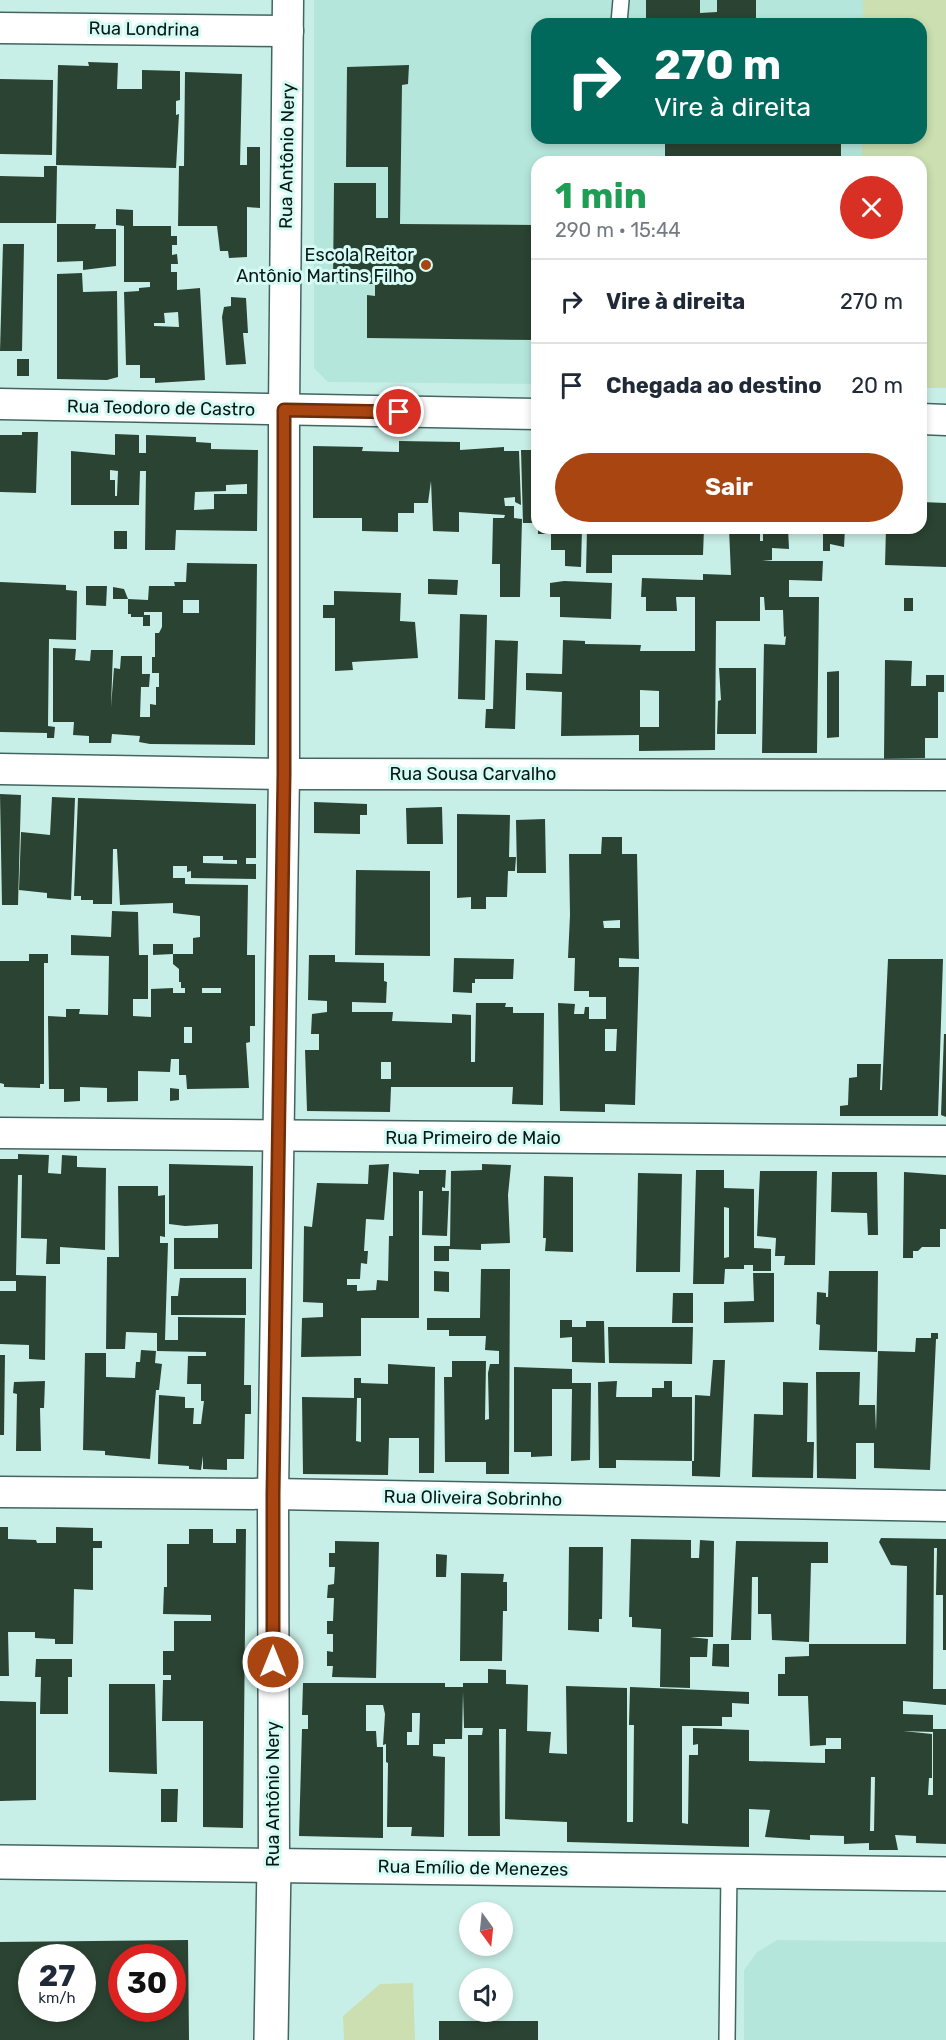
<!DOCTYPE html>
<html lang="pt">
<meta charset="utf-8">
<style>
:root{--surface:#fff;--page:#f6f6f7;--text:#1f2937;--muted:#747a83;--line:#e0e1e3;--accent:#a84510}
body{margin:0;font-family:Rubik,sans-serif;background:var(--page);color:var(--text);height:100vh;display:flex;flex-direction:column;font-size:22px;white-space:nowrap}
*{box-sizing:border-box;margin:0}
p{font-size:20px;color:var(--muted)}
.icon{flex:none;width:33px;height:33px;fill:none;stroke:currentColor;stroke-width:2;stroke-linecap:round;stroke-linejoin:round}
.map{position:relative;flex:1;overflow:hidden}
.side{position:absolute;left:531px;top:156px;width:396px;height:378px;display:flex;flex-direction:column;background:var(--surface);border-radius:18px;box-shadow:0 3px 9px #0003}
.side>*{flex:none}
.banner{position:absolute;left:531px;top:18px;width:396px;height:126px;border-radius:18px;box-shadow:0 3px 9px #0003;background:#00695c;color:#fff;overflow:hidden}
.needle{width:39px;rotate:165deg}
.controls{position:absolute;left:459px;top:1902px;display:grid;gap:12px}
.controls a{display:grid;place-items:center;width:54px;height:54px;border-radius:50%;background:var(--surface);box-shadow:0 3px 9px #0003;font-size:30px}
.speed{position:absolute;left:18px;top:1944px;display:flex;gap:12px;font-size:30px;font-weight:700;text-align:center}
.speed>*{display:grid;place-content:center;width:78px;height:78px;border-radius:50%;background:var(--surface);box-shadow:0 3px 9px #0003;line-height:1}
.speed small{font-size:15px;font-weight:400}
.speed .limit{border:9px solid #d22;background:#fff;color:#111}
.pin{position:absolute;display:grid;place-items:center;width:51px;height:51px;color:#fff;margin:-26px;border:3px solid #fff;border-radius:50%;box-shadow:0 2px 6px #0007}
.me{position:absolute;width:66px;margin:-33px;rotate:0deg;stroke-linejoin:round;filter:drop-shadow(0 0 4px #0008)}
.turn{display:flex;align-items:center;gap:21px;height:126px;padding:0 24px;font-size:27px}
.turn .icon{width:78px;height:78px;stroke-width:2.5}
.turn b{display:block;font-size:42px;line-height:51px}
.round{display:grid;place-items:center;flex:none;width:63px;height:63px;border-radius:32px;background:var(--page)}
.summary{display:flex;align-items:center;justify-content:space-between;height:102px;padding:0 24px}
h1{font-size:36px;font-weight:700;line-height:45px;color:#1e9e55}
.button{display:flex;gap:12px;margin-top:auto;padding:12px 24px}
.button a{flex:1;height:69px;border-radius:36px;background:var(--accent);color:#fff;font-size:24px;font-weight:700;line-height:69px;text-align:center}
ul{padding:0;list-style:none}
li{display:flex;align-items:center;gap:18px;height:84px;padding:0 24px;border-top:2px solid var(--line)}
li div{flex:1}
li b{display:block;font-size:22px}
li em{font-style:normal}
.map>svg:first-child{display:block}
</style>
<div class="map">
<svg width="946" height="2040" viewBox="0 0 946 2040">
<rect width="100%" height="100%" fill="#c8efe7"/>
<!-- built -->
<g fill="#b5e6dc">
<path d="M314,0H863V24H537V138H862V162H537V384L328,382L314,368Z"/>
<path d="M777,1940L946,1942V2040H744V1970L757,1952Z"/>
</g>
<!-- pitch -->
<g fill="#cbdfb0">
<path d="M863,0H946V388H921V162H862V138H921V24H863Z"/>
<path d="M413,1983L415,2040H344L343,2016L380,1984Z"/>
</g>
<!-- building -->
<g fill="#2b4332" fill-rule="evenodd">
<path d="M646,0H700V13L717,12V0H756V24H654V20H646Z"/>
<path d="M88,62L118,63L117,89H142V70L180,71V100L176,101V115L179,114L176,168L56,165L58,65L89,66Z"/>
<path d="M409,65L408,84L402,85L400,224L537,225V340L367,338V295L375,296V284L333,283L334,183H376V218H388V167H346L347,67Z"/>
<path d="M185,72L242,74L240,165H247V147H260V208L247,207V257L229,258L228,251H220L217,226H178L179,166H184Z"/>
<path d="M0,79L53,80L52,155L0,154Z"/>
<rect x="665" y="138" width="176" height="24"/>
<path d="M44,166H57L56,223H0V176L44,177Z"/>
<path d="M116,209L133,210V226H171V236H177V245H172V255L177,254L178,264H171V272H177V290L200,288L205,380L155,383V378H140V365H126L124,292L139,291V288L150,287V282H124V226L116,225ZM178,312L179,327L154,326V323H165L164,313Z"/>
<path d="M57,224H96L95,229H116V266L83,270V261L57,262Z"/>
<path d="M3,244H24L22,351H0Z"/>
<path d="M82,273L83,292L117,291L118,377L107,380L57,379V274Z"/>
<path d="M231,297L246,298L248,333H243L246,364L226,365L222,317L224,307L231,306Z"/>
<rect x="17" y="359" width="12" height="17"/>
<path d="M22,432H38L36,493L0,492V435H22Z"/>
<path d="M115,434L139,435V453H146V435L196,437V442L211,443V449L258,450L257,531L176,530L175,550H145L146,471H140L139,505H71V451L115,455ZM110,470L118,471L117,496H115V480H110ZM247,484V494H214V509L194,510L195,492L226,491V485Z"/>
<path d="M399,441L460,442V450L504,447V451H519L521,505L515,502V497L504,498L505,506H514V518L522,519L520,597H500V564H492L493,518H504L505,515L459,512V532L433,531L431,481L428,503H414V513H398V532L362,531V518H313V446L363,447L362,451L399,452Z"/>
<path d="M521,450H537V523H523Z"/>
<path d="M921,502L946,503V567L885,565L886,528H921Z"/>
<path d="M538,528H582L581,567L565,566V550H551V534H538Z"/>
<path d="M587,528H704L703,555H612V573H586Z"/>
<path d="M729,528H760V541H763V528H788L789,549L772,548V560L762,561H823L822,581L789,580V597H819L817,753H762L764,644L785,645L786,636L784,637L783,610H765L764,597H760V621H716L715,750L639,751V735L561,736L562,692L526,690V673L562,674L563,640L585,641V644L641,645L640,651H695V597H676L677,611H646V597H641L642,578L703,580V574L731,575ZM640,690L659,691V727H640Z"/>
<path d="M823,528H845L844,547L830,544V551H823Z"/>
<rect x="114" y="531" width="13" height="18"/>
<path d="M187,563L257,564L255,745L150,744L139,742L140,736L112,734L111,743H89V736L73,735L74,722H53V648L76,649L75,660L90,661L91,650H113L111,707L114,668L120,669L121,656H142V674H150L149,687H141L140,717H150V704L156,705V687H159V673H152V657H155V633H159L162,627V612H144V615H150V626H143V617H131V614H128V599L148,600L149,586H175L174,582H186ZM183,600H199V613H183Z"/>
<path d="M428,579L458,580L457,595L428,594Z"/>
<path d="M564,581L612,583L611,619L560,617V597H550V583Z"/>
<path d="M0,582L66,585V590L77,591L76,640L49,639L48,726L55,727L54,738H47V733L0,732Z"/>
<path d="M86,586H107L106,606L86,605Z"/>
<path d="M113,587L124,589L128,599H113Z"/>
<path d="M334,591L401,593L400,621L415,622L418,658L352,662L353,670L335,671V618H323V605H334Z"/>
<rect x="904" y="598" width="9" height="13"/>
<path d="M460,614L487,615L485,700L458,699Z"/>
<path d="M495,640L518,641L515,729L485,728L486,709H493Z"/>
<path d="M885,660L912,661L911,686H926V675H944V692H938V738H925V758L884,759Z"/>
<path d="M719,668H756V734H717L718,701L721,700Z"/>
<path d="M839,671V737L827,738V672Z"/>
<path d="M0,794L21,795L18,905H2Z"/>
<path d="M52,797L75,798L71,900L47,898V893L19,890L21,832L50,835Z"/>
<path d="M78,798L256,804V858H246V864H256V879L191,878V871L187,872V866H173V878H185V884L248,885L247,955H255V1026H250V1042L246,1043L249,1088L187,1089L186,1075H179V1059H171L170,1072L138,1071V1101L107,1102V1088L80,1087V1101L64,1102V1089H49L48,1016L66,1017V1009H80L79,1014L108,1015L109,956L71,955V935L111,937L112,911L138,912L139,955H148V999H133V1016L151,1017V989L173,988V993H185V988H181V982H179V969L173,964V954H193V938L200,937V916L173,913V903L120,905L117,849H113L112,904H93V900H81V896H74ZM203,856H223V860H237V864L203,863ZM202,988H221V993H202ZM184,1027H192V1043H184Z"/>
<path d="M314,802L367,804V815H360V834L314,833Z"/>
<path d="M442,807L443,844H407L406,808Z"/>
<path d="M457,814L510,815L509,857H516L515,871H508L507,897H486V909H471V897L457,898Z"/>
<path d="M545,819L546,873H517L516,820Z"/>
<path d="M602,837H622V854H637L639,959L619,958V967H639L635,1105L605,1104V1112L560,1111L558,1003L575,1004L574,1014H584L585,1007H589V1019H606V997H589V991H574L575,958H568L570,915L569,854H601ZM620,920V928H604L603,921ZM605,1029H617L616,1051H605Z"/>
<path d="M356,870L430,871V956L355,955Z"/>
<path d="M153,944H173V954L153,955Z"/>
<path d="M29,954H48V963H44V1084H40V1088L4,1087V1084L0,1083V961H29Z"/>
<path d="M309,955H335V962L384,963V981L387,982L386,1003L352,1002V1012H393L392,1021L452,1023V1014L471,1015V1062H475L476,1003H506L505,1007H513V1013H544L543,1105L512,1104L513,1087H391L390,1112L307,1111L305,1050H319V1034H311L312,1014L327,1012V1001L308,1000ZM381,1062H391V1079H381Z"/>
<path d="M454,958L514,959L513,979H475V983H472V993L453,992Z"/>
<path d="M888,959H943L938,1116H840V1106L848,1105L849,1078L857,1077V1064H881L880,1090H882Z"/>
<path d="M944,1034H946V1117L941,1115Z"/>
<path d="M170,1088L179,1089V1100L170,1101Z"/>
<path d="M18,1154L49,1155L48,1173L61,1174L62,1155L77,1156V1167L106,1168L105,1250L60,1247V1264H46L47,1239L21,1238L22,1175H18L16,1275L46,1276L45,1360L29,1359V1345L0,1344V1291H16V1281H0V1159H18Z"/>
<path d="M169,1164L253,1166L252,1269H174V1238H218V1224L185,1226L169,1224Z"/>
<path d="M389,1164L384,1220L366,1219L364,1251H368L367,1264L361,1263L360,1279H347V1285H357V1291L376,1290L377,1280L388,1281L389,1236H393V1172L419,1174V1170H446L445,1188L442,1187V1191H449L447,1236L422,1235L423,1191H419V1318H361V1356L301,1357L302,1318L323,1317V1303L303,1302L304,1226L312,1227L317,1183L368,1184L369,1165Z"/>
<path d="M482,1164L511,1165L508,1195L510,1243L481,1244V1250L449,1249V1261H434V1246H450L451,1171L482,1170Z"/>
<path d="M696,1170H724V1188L754,1189V1248L771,1249V1271H753V1265H744V1269H725L724,1284H693ZM724,1207L729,1208V1257L724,1258Z"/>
<path d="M760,1171H817L815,1265H784L785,1256H775L776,1238L757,1236Z"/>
<path d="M832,1172H877L878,1235H868L867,1213L831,1212Z"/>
<path d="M904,1172L946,1175V1229H940V1247H922L918,1251H913V1258H903Z"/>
<path d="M638,1173L682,1174L680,1272H636Z"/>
<path d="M544,1176L573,1177V1252L545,1251L546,1238H543Z"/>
<path d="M118,1186H158V1196L165,1195V1237L160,1236V1243H168L165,1340H178V1317L245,1318L244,1385H251V1414H245L244,1459H227V1470L203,1469V1456L201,1470L189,1469V1466L158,1464L159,1395L185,1397V1408H194L193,1424H201L204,1401H201V1384H187L188,1356H206V1352L157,1351V1333L126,1332L125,1349H106L107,1257H119Z"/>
<path d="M481,1269H510L509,1474H486V1462H445L444,1377H452V1361H486L485,1420L489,1419L488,1373L490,1364H499V1351L485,1350L486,1336H449V1330H427V1318H480Z"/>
<path d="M434,1271L449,1272V1292L434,1291Z"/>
<path d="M829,1271H878L877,1352L819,1350L820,1325L816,1324L817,1292L826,1293V1297H828Z"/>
<path d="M753,1273H774V1322L724,1323V1302L754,1301Z"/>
<path d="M180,1278H246V1315H171V1296H178Z"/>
<path d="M673,1293H693V1323H672Z"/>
<path d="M560,1320H572V1327H586V1321H604L605,1363L572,1362V1337L560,1338Z"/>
<path d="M608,1327H693L692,1364L609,1363Z"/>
<path d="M931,1333H938V1339H936L930,1470L874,1468V1443H856V1479L817,1478L816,1372H860L859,1405H875L876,1431L878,1351L915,1352L916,1338H931Z"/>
<path d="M141,1350L156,1351L155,1363L162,1364L159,1390H156L150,1459L105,1455V1451L83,1450L85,1353H106V1377L135,1378L136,1362H140Z"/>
<path d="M0,1355H5L4,1435H0Z"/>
<path d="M713,1360H725L720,1477L692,1476V1461H694L695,1395L710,1396Z"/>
<path d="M388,1364L435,1367L434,1473H419V1438H389L388,1475L303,1474L302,1397L354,1398V1378H361V1383L388,1384ZM357,1398H361V1442L356,1441Z"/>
<path d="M514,1367L572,1369V1383H591L590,1460L571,1461L572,1389H552V1456L531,1457V1452H514Z"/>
<path d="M45,1381L44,1408H40L41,1451H16L17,1394L13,1393L14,1382Z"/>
<path d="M617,1381L616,1397H652V1388H664V1381H672V1397H692V1461L616,1460V1468H599L598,1382Z"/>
<path d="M783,1382L808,1383L807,1442H814L813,1478L752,1477L754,1414L783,1415Z"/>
<path d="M0,1527H8V1539L36,1540L37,1543H56V1527L93,1528V1541H102V1548H93V1590L74,1589L73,1644H55V1639L35,1638V1632H8L9,1676H0Z"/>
<path d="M189,1529H213V1543H236V1529H246L243,1828L203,1827V1721H162L163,1680H171V1675H163V1651H174V1621H211V1615L163,1614L164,1587H167V1544H189Z"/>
<path d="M881,1538L946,1539V1650H943V1595H936L937,1548H934L933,1689H946V1705L903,1701V1714L933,1715V1729H946V1844L916,1843V1836L895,1835L898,1850H869V1843L844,1844V1836L810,1835V1840L765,1837L770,1810L749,1809V1847L567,1842V1822L505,1819L506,1729H499L500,1836H468V1735H482L483,1728H464L463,1692L462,1739H445V1744H433V1756L445,1757L444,1837L411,1836L412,1827H387L388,1763L386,1762V1744L383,1745L385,1714L383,1705H366V1731H376L377,1747H383V1838L299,1836L302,1729H308V1715H302L303,1683H445V1687H463V1683H488V1669L506,1670V1684L528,1685L527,1731L551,1732L549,1753L567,1754L566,1686L627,1688V1822H633L634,1725H629L630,1687L749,1692V1704L732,1703V1717H722V1726H682V1823L688,1824L689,1755H698V1744L693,1745V1728L749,1730V1761L825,1763V1749H841V1738H826V1745L810,1746L808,1696H778V1674H785V1657L809,1656V1644H906L907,1566L891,1565L879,1542ZM412,1713H420L419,1745H407V1732H412ZM903,1731L933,1732V1795H928L929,1778H932V1734ZM871,1777H875L874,1831H870Z"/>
<path d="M631,1539L691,1540V1558H699L700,1540L714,1541L713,1637H690L708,1639L707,1657H690V1688L660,1687L661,1629L632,1627V1617H629Z"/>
<path d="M335,1541L379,1542L376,1678L332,1677L333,1666H327V1651L333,1652V1634H327V1621H333L334,1598H327L328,1585L334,1584L335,1567H329V1553H335Z"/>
<path d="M736,1541L828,1542V1563H811L809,1642L772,1640L771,1614H758V1577H752L751,1640H731Z"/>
<path d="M569,1547H603L602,1619H599V1632L568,1630Z"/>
<path d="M436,1554L447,1555L446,1577H436Z"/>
<path d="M461,1573L504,1574L503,1582H507V1611H503L502,1661H460Z"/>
<path d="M713,1644H729V1667L712,1666Z"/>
<path d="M36,1659H72V1677H68V1714H40L41,1677H35Z"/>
<path d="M109,1684H155L157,1774L109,1772Z"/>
<path d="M0,1701L36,1702V1800L0,1801Z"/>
<path d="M161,1789H178L177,1822H161Z"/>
<path d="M188,1940L189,2040H0V1942ZM32,1958H82V2008H32ZM122,1958H172V2008H122Z"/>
<rect x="439" y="2021" width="99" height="19"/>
</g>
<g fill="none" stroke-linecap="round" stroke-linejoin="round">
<defs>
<g id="lane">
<path d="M619,23L621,0"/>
<path d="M727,2040L729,1871"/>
</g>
<g id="street">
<path d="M0,28L288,31"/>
<path d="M0,404L537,414"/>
<path d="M921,419L946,420"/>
<path d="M0,769L284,774L946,775"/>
<path d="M0,1133L946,1141"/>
<path d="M0,1492L273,1494L946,1506"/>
<path d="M274,1865L273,1494L284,774V410L288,0"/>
</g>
<g id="secondary">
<path d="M0,1862L946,1874"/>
<path d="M271,2040L274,1865"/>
</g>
</defs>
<!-- lane casing -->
<use href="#lane" stroke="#42655f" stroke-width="18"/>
<!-- street casing -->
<use href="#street" stroke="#42655f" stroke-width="33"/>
<!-- secondary casing -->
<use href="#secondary" stroke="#42655f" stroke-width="36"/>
<!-- lane -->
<use href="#lane" stroke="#fff" stroke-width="15"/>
<!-- street -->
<use href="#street" stroke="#fff" stroke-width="30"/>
<!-- secondary -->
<use href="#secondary" stroke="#fff" stroke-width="33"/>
</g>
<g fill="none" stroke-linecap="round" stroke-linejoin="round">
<defs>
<path id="route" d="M273,1662V1494L284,774V410L399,412"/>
</defs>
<!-- route casing -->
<use href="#route" stroke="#6d2d0a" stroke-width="15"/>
<!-- route -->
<use href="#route" stroke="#a84510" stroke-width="10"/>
</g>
<!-- markers -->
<circle fill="#a84510" stroke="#d5fcf4" stroke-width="2" cx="426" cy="265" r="6"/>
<g text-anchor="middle" stroke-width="6" stroke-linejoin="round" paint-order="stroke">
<!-- street labels -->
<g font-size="18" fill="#091715" stroke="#d5fcf4">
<text transform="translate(144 29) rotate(1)" y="6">Rua Londrina</text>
<text transform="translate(287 156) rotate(-89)" y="6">Rua Antônio Nery</text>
<text transform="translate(161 408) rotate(1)" y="6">Rua Teodoro de Castro</text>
<text x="473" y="780">Rua Sousa Carvalho</text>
<text x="473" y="1144">Rua Primeiro de Maio</text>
<text transform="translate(473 1498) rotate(1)" y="6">Rua Oliveira Sobrinho</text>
<text transform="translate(273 1794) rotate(-90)" y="6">Rua Antônio Nery</text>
<text transform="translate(473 1868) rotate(1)" y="6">Rua Emílio de Menezes</text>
</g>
<!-- poi labels -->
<g font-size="18" fill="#091715" stroke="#d5fcf4" text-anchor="end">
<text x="414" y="261">Escola Reitor<tspan x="414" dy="21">Antônio Martins Filho</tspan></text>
</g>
</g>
</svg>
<div class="controls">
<a><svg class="needle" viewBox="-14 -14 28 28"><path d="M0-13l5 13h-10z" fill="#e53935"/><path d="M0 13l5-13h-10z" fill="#747a83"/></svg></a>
<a><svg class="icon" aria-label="sound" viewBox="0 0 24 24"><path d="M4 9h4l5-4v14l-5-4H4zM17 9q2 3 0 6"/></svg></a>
</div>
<div class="speed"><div>27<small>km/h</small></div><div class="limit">30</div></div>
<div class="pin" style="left:399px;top:412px;background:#d93025"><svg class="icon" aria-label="arrive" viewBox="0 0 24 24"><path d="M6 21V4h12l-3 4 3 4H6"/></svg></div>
<svg class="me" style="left:273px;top:1662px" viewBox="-20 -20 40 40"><circle r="17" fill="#a84510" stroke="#fff" stroke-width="3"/><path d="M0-11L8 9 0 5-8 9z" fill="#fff"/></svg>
<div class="banner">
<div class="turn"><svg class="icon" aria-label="right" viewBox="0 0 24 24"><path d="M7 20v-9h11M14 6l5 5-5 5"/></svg><div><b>270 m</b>Vire à direita</div></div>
</div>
<section class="side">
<div class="summary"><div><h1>1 min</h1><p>290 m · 15:44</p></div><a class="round" style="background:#d93025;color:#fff"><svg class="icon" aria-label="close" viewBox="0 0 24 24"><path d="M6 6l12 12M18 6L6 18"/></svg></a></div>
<ul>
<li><svg class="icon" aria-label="right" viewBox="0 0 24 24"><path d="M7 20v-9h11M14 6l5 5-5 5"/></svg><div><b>Vire à direita</b></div><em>270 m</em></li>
<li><svg class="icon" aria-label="arrive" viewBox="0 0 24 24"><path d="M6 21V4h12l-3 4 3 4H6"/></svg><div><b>Chegada ao destino</b></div><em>20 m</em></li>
</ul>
<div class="button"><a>Sair</a></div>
</section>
</div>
